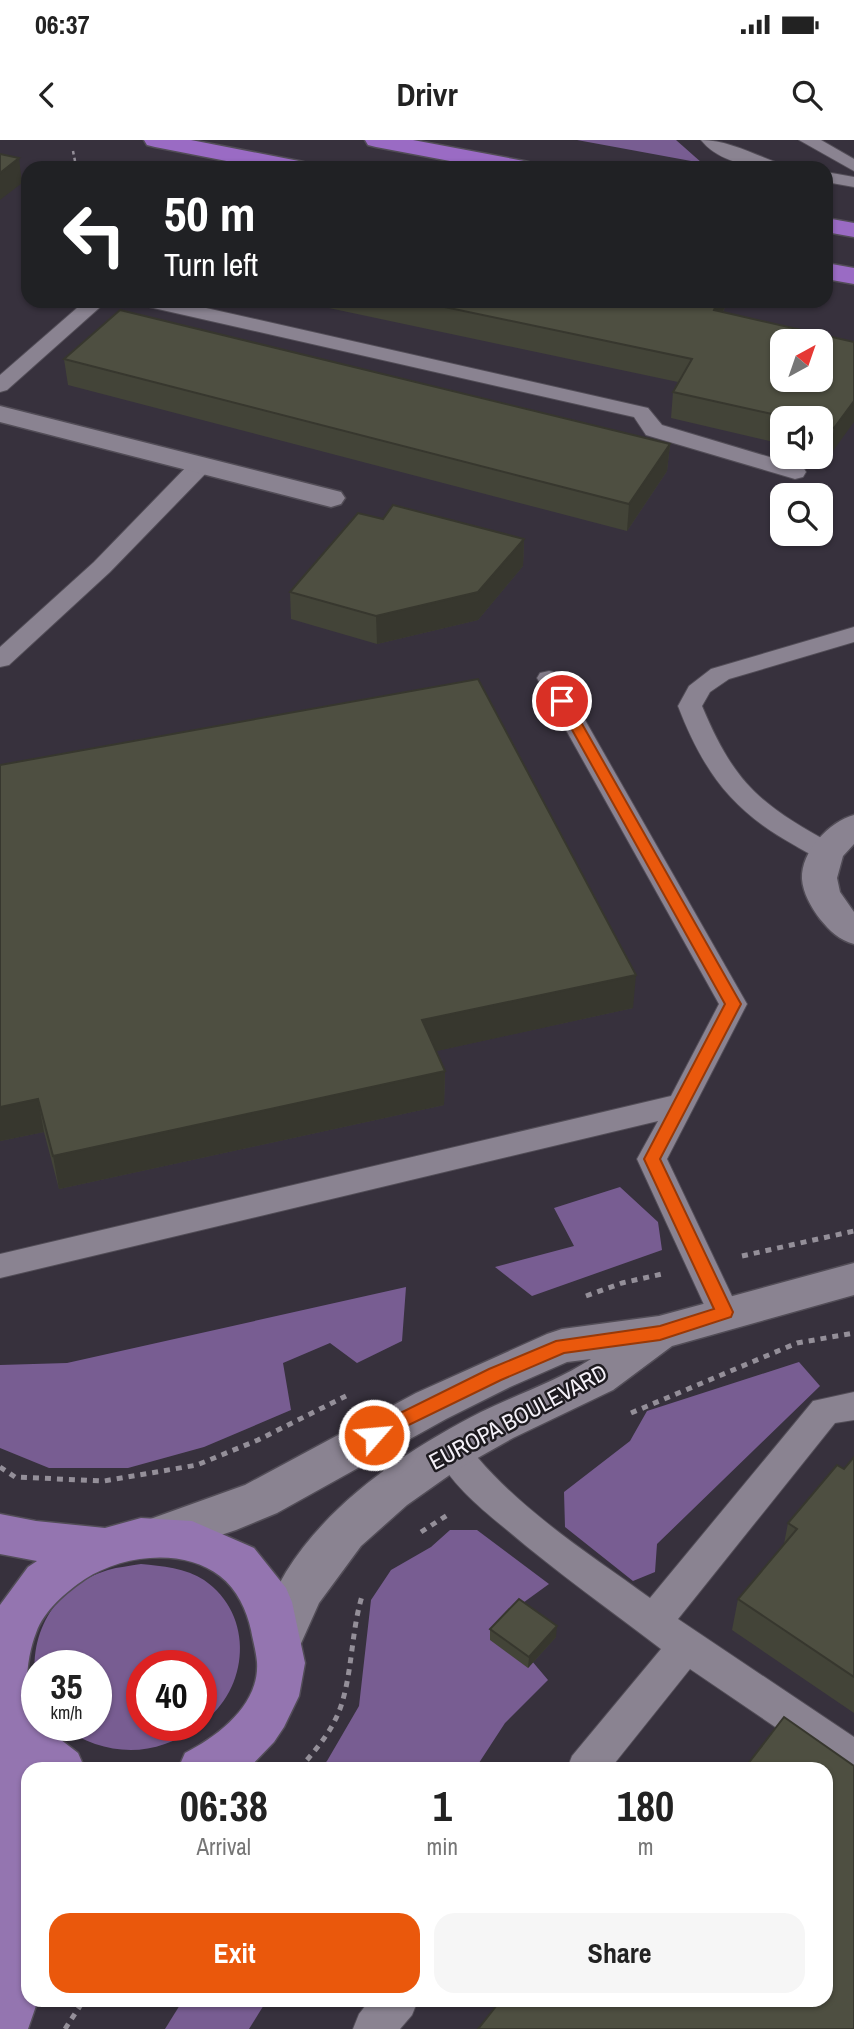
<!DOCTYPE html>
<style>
:root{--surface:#fff;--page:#f6f6f6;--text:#222;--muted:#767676;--accent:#ea580c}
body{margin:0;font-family:"Archivo Narrow",sans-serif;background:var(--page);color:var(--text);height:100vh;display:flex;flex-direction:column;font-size:26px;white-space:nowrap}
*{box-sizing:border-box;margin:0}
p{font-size:23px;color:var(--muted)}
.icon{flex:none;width:38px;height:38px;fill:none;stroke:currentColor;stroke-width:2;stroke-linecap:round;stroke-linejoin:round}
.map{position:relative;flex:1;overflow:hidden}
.drawer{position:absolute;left:21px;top:1622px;width:812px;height:245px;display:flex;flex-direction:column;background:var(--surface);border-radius:21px;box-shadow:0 2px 5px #0004}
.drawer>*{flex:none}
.guide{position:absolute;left:21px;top:21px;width:812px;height:147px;border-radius:21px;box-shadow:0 2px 5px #0004;background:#202124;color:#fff;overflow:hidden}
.needle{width:46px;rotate:40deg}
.buttons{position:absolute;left:770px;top:189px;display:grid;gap:14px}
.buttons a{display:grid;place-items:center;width:63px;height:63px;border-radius:14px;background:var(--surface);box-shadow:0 2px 5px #0004;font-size:35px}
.speed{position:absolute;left:21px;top:1510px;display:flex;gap:14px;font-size:35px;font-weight:700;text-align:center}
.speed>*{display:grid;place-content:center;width:91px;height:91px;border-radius:50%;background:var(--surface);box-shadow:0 2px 5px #0004;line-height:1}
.speed small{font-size:18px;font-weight:400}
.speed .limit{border:10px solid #d22;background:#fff;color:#111}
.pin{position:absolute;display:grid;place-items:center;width:60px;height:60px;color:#fff;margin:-30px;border:4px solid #fff;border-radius:50%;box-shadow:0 2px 7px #0007}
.me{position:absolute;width:77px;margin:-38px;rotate:63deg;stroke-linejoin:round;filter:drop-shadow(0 0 5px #0008)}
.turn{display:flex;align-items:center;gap:24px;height:147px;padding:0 28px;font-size:32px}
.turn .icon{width:91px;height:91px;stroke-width:2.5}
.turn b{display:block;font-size:49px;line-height:60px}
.eta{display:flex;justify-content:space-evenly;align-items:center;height:119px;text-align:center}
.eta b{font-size:42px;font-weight:700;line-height:49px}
.primary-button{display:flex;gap:14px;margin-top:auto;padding:14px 28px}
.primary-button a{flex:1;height:80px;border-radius:21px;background:var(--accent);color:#fff;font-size:28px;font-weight:700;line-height:80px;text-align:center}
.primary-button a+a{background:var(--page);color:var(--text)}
.status{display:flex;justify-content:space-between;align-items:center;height:49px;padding:0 35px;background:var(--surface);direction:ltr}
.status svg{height:19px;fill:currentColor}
header{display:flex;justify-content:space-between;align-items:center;height:91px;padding:0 28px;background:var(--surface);font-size:32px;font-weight:700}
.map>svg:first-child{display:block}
</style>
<div class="status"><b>06:37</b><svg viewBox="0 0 49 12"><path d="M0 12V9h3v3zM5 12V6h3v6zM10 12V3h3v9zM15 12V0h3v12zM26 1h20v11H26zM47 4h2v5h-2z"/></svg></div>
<header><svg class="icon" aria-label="back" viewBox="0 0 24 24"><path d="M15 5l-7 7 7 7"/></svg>Drivr<svg class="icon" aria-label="search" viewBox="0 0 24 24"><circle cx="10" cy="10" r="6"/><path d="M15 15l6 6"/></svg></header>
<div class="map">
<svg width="854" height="1889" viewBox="0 0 854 1889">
<rect width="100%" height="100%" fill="#37313d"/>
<!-- forest -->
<g fill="#785d92">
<path d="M577,0H676L702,23Z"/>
<path d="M620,1047L658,1082L662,1110L532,1156L495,1127L574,1106L554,1068Z"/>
<path d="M406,1147L402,1201L357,1223L330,1203L283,1223L291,1270L204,1307L128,1328H49L0,1308V1225L67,1223Z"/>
<path d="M799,1222L820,1246L657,1404L655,1432L633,1441L565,1387L564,1352L630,1301L647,1271Z"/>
<path d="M450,1390H477L549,1444L498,1481L548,1540L505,1583L475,1629H319L327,1621L359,1566L371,1460L391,1430L431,1407Z"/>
<path d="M141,1424C162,1426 186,1428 204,1440C255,1475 250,1549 201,1584V1526H142V1586H199C153,1619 106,1617 60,1586H96V1526H37V1551C26,1496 53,1447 108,1430C118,1427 130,1426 141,1424Z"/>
<path d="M183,1860H267L249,1889H165Z"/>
</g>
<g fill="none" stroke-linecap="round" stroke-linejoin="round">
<defs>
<g id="service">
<path d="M701,0C728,0 755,15 781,24L784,28C756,28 720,24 701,0Z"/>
<path d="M799,0H821L854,19V31Z"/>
<path d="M826,32L854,37V47L826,42Z"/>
<path d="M85,161H107L7,250L0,252V235Z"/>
<path d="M139,161H175L648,268L662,285L803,327L806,332L803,337L795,339L646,295L634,277L149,167L142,165Z"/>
<path d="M201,318L209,320L212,325L209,330L110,432L9,525L0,527V507L94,422L193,320Z"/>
<path d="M854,487V502L729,539L710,552L702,566C735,645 761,665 834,705L838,711L834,717C819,721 808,713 794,705C732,671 703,631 678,566L689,546L711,529Z"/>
<path d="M549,531L558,533L561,538L747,864L667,1019L740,1173L736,1182L724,1186L712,1182L637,1019L658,981L0,1138V1114L671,956L719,864L537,538L540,533Z"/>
<path d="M854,1252V1280L835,1283L678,1479L854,1597V1636L840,1631L690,1529L610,1629H567L572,1616L661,1509C610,1470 556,1432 507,1390C480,1368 450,1343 434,1311L439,1301C459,1294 466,1304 478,1318C526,1374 591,1415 650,1458L813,1261Z"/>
<path d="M370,1860H418L412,1875L400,1889H353L359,1874Z"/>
</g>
<g id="minor">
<path d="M0,266L341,352L345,358L341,364L331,367L0,282Z"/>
<path d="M854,675V704L843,716L837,738L840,752L854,772V804C839,800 830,791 820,779C811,767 803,753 802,739C801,711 829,682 854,675Z"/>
</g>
<path id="tertiary" d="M854,1123V1155L672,1206L613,1250L513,1298L458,1329L407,1365L361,1406L319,1463L298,1510L281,1516L264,1510L257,1495C267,1474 274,1452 286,1432C331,1360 407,1310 481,1272C518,1254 557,1241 591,1219L567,1222L510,1247L446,1279L277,1373L236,1390L158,1416L142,1410L135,1396L142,1382L245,1345L416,1253L547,1194L562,1189L659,1176Z"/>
<path id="primary" d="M0,1374L36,1381L105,1388L141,1378L192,1381L254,1408L286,1448L292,1462L305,1523L299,1556L284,1587L274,1602L249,1628L178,1629L185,1613C219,1596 260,1564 257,1522C256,1511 253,1501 251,1490C247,1471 237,1449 220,1436C183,1407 122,1415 85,1439C66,1452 44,1470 36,1493C29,1510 25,1538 28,1556C30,1566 37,1575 37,1586H43L78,1613L85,1629H28V1860H38L28,1889H0V1465L28,1427L37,1421L0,1414Z"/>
<g id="motorway">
<path d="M144,0H191L299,21L307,23L311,28H263L155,7L147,5Z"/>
<path d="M365,0H413L524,21L532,23L536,28H487L376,7L368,5Z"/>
<path d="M826,78L854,83V97L826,92Z"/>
<path d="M826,123L854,128V144L826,139Z"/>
</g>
</defs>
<!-- service casing -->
<use href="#service" stroke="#524d57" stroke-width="2"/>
<!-- minor casing -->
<use href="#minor" stroke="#524d57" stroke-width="3"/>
<!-- tertiary casing -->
<use href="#tertiary" stroke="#524d57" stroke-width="3"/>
<!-- primary casing -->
<use href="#primary" stroke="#524d57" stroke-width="3"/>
<!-- motorway casing -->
<use href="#motorway" stroke="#524d57" stroke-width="3"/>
<!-- path-far1 -->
<path stroke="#948f99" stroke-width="2.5" stroke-dasharray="3.5 3.5" stroke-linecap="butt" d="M73,11L75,21"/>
<!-- path -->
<g stroke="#948f99" stroke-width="5" stroke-dasharray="6 6" stroke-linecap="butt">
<path d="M742,1116L854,1091"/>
<path d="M586,1156L622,1143L662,1134"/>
<path d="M631,1273L797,1203L854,1193"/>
<path d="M0,1327L15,1337L104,1341L197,1325L258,1300L346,1256"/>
<path d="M421,1392L449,1374"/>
<path d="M299,1629C316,1610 333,1590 341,1566C353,1529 351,1490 363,1453"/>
<path d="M65,1889L84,1860"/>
</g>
<!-- service -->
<use href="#service" fill="#8a8391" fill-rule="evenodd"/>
<!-- minor -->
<use href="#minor" fill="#8a8391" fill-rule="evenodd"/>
<!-- tertiary -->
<use href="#tertiary" fill="#8a8391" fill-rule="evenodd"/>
<!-- primary -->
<use href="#primary" fill="#9475b0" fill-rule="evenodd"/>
<!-- motorway -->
<use href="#motorway" fill="#9a6bc4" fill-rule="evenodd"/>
</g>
<!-- wall -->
<g fill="#434438">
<path d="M296,161H727L726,165L723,172L854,202L830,315L821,313V278H782V304L671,278L673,252L678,242Z"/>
<path d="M64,219L670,304L667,331L627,391L68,245Z"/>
<path d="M383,379L524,399L523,426L478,480L377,504L291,479L290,452Z"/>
<path d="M0,625L633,868L436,911L445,931L444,965L59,1049L44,992L0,1001Z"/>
<path d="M854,1317V1573L732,1490L738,1459L784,1404L788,1383L844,1329Z"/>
<path d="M490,1489L556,1497L528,1528L490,1500Z"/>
</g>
<!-- shaded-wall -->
<g fill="#37372e">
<path d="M19,18L22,43L0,60V33Z"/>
<path d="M718,161H727L726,165L711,195L714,170Z"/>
<path d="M854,261V282L830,315L834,288Z"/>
<path d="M670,304L667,331L627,391L629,364Z"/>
<path d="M524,399L523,426L478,480L377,504L376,476Z"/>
<path d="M636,835L633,868L423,914L422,880Z"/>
<path d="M445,931L444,965L59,1049L53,1016Z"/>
<path d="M38,959L44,992L0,1001V967Z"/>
<path d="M557,1486L556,1497L528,1528L529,1517Z"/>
</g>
<!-- building -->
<g fill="#4e4f41" stroke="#37372e" stroke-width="2" fill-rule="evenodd">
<path d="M0,14L19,18L0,33Z"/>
<path d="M416,161H718L714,170L854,202V261L834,288L821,285V278H790L673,252L692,219ZM782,201H821V240H782Z"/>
<path d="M120,170L670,304L629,364L64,219Z"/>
<path d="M393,365L524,399L478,452L376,476L290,452L358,373L383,379Z"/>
<path d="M478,539L636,835L422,880L445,931L53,1016L38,959L0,967V625Z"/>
<path d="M854,1317V1537L738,1459L797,1389L788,1383L837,1325L844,1329Z"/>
<path d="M519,1459L557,1486L529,1517L490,1489Z"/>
<path d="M784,1577L854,1626V1889H478L501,1860H826V1629H744Z"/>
</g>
<!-- route -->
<path fill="#ea580c" stroke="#983908" stroke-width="2" d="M562,557L569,561L741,864L660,1019L733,1172L731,1177L660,1200L564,1213L501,1240L374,1302L368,1300L365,1295L368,1289L489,1229L556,1201L660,1186L714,1169L644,1019L725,864L556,561Z"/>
<g text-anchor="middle" stroke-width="5" stroke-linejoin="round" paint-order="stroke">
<!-- street labels -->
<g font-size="23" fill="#f5f1f9" stroke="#1d1a1f">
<text transform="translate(518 1277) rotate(-28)" y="8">EUROPA BOULEVARD</text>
</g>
</g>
</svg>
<div class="buttons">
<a><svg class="needle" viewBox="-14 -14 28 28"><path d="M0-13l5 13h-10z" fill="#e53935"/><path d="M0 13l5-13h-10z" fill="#767676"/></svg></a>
<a><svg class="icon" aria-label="sound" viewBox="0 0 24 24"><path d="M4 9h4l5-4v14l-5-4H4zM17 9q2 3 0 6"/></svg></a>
<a><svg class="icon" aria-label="search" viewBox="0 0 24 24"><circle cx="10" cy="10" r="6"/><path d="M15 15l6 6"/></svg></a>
</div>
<div class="speed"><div>35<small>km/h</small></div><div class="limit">40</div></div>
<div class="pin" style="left:562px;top:561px;background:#d93025"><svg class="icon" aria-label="arrive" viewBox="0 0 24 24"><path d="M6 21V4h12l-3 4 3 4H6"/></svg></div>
<svg class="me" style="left:374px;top:1295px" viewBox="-20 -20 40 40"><circle r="17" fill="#ea580c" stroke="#fff" stroke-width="3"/><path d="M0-11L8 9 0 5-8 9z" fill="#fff"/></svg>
<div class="guide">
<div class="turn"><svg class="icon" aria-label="left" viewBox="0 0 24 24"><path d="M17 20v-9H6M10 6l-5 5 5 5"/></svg><div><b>50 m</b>Turn left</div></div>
</div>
<section class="drawer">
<div class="eta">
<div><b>06:38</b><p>Arrival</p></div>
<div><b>1</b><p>min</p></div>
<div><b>180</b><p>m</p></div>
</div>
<div class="primary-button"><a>Exit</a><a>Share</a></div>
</section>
</div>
